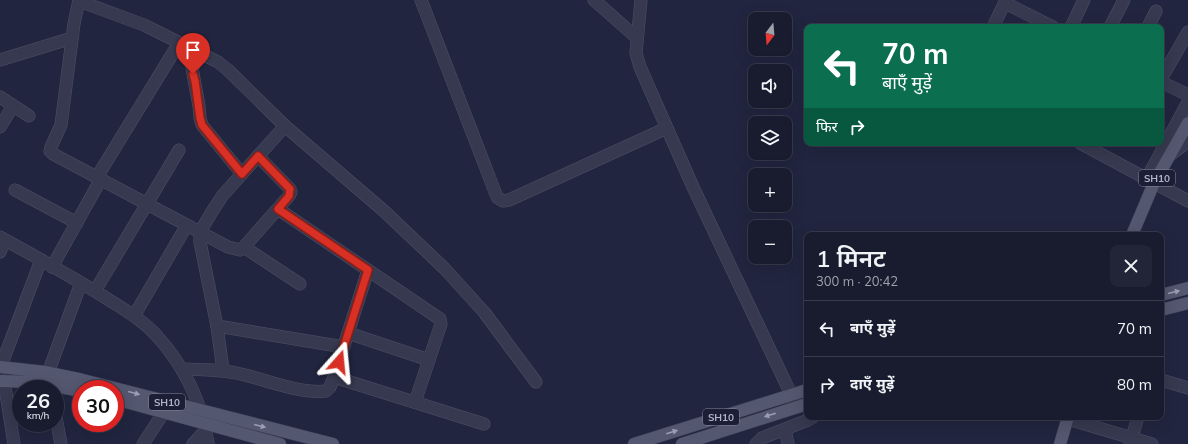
<!DOCTYPE html>
<html lang="hi">
<meta charset="utf-8">
<style>
:root{--surface:#191c2f;--page:#222537;--text:#f1f3f6;--muted:#9fa1aa;--line:#373a4b}
body{margin:0;font-family:Mulish,"Noto Sans Devanagari",sans-serif;background:var(--page);color:var(--text);height:100vh;display:flex;flex-direction:column;font-size:15px;white-space:nowrap}
*{box-sizing:border-box;margin:0}
p{font-size:13px;color:var(--muted)}
.icon{flex:none;width:22px;height:22px;fill:none;stroke:currentColor;stroke-width:2;stroke-linecap:round;stroke-linejoin:round}
.map{position:relative;flex:1;overflow:hidden}
.side{position:absolute;left:804px;top:232px;width:360px;height:188px;display:flex;flex-direction:column;background:var(--surface);border-radius:8px;box-shadow:0 4px 16px #0002,0 0 0 1px var(--line)}
.side>*{flex:none}
.hud{position:absolute;left:804px;top:24px;width:360px;height:122px;border-radius:8px;box-shadow:0 4px 16px #0002,0 0 0 1px var(--line);background:#0b6e4f;color:#fff;overflow:hidden}
.needle{width:26px;rotate:196deg}
.tools{position:absolute;left:748px;top:12px;display:grid;gap:8px}
.tools a{display:grid;place-items:center;width:44px;height:44px;border-radius:8px;background:var(--surface);box-shadow:0 4px 16px #0002,0 0 0 1px var(--line);font-size:20px}
.speed{position:absolute;left:12px;top:380px;display:flex;gap:8px;font-size:20px;font-weight:700;text-align:center}
.speed>*{display:grid;place-content:center;width:52px;height:52px;border-radius:50%;background:var(--surface);box-shadow:0 4px 16px #0002,0 0 0 1px var(--line);line-height:1}
.speed small{font-size:10px;font-weight:400}
.speed .limit{border:6px solid #d22;background:#fff;color:#111}
.pin{position:absolute;display:grid;place-items:center;width:34px;height:34px;color:#fff;margin:-41px -17px;border-radius:50% 50% 50% 0;rotate:-45deg;box-shadow:0 0 4px #0007}
.pin .icon{rotate:45deg}
.me{position:absolute;width:44px;margin:-22px;rotate:18deg;stroke-linejoin:round;filter:drop-shadow(0 0 3px #0008)}
.turn{display:flex;align-items:center;gap:14px;height:84px;padding:0 12px;font-size:18px}
.turn .icon{width:52px;height:52px;stroke-width:2.5}
.turn b{display:block;font-size:28px;line-height:34px}
.then{display:flex;align-items:center;height:38px;padding:0 12px;background:#0003;gap:8px;font-size:15px}
.round{display:grid;place-items:center;flex:none;width:42px;height:42px;border-radius:8px;background:var(--page)}
.summary{display:flex;align-items:center;justify-content:space-between;height:68px;padding:0 12px}
h1{font-size:24px;font-weight:600;line-height:30px}
ul{padding:0;list-style:none}
li{display:flex;align-items:center;gap:12px;height:56px;padding:0 12px;border-top:1px solid var(--line)}
li div{flex:1}
li b{display:block;font-size:15px}
li em{font-style:normal}
.map>svg:first-child{display:block}
</style>
<div class="map">
<svg width="1188" height="444" viewBox="0 0 1188 444">
<rect width="100%" height="100%" fill="#21253f"/>
<g fill="none" stroke-linecap="round" stroke-linejoin="round">
<defs>
<g id="minor">
<path d="M79,0L74,24L61,125L51,147L50,151L53,154L228,247L240,250L244,247L289,196L291,192L290,189L258,156"/>
<path d="M421,0L497,197L503,201L509,200L667,128"/>
<path d="M594,0L637,38"/>
<path d="M641,0L636,53L640,67L693,187L797,407"/>
<path d="M79,1L144,25L218,62L228,70L285,126L384,211L444,268L484,312L536,382"/>
<path d="M1005,3L1053,27"/>
<path d="M993,27L1006,0"/>
<path d="M1071,27L1084,0"/>
<path d="M1110,27L1124,0"/>
<path d="M1148,27L1156,11"/>
<path d="M201,54L192,68L199,106L200,118L202,125L242,174"/>
<path d="M0,60L72,38"/>
<path d="M1161,79L1188,32"/>
<path d="M1161,82L1188,95"/>
<path d="M0,97L29,116"/>
<path d="M0,127L13,106"/>
<path d="M1080,143L1188,201"/>
<path d="M1170,155L1182,146L1188,138"/>
<path d="M97,177L179,43"/>
<path d="M1147,178L1188,102"/>
<path d="M15,190L77,223"/>
<path d="M278,209L440,319L441,324L415,402"/>
<path d="M0,237C36,257 71,276 106,298C123,309 143,320 157,336C185,367 202,403 208,444"/>
<path d="M244,247L300,284"/>
<path d="M0,252L5,240"/>
<path d="M52,267L101,179"/>
<path d="M95,291L179,150"/>
<path d="M134,316L187,225"/>
<path d="M217,326L344,347"/>
<path d="M348,333L429,360"/>
<path d="M1,366L41,260"/>
<path d="M183,369C204,370 224,369 245,375C268,381 302,394 326,391L330,387L334,377L368,270"/>
<path d="M223,370L217,326L200,242V232L213,210L223,195L285,126"/>
<path d="M48,373L81,283"/>
<path d="M334,377L484,424"/>
<path d="M1161,380L1188,388"/>
<path d="M4,381L14,444"/>
<path d="M55,412L61,444"/>
<path d="M1068,419L1152,444"/>
<path d="M785,429L788,444"/>
<path d="M143,444L164,412"/>
<path d="M193,444L206,430"/>
<path d="M756,444L762,438L808,420L813,417"/>
<path d="M1130,444L1138,417"/>
</g>
<g id="major">
<path d="M1132,235L1154,183L1188,123"/>
<path d="M1161,295L1188,288"/>
<path d="M1161,310L1188,303"/>
<path d="M0,367L45,372L79,379L333,444"/>
<path d="M0,381L34,382L81,391"/>
<path d="M115,399L280,444"/>
<path d="M634,444L807,390"/>
<path d="M682,444L807,404"/>
<path d="M1060,444L1068,417"/>
</g>
</defs>
<!-- minor casing -->
<use href="#minor" stroke="#4e5167" stroke-width="13"/>
<!-- major casing -->
<use href="#major" stroke="#3c3f55" stroke-width="13"/>
<!-- minor -->
<use href="#minor" stroke="#36394f" stroke-width="12"/>
<!-- major -->
<use href="#major" stroke="#53576f" stroke-width="12"/>
</g>
<!-- one-way arrows -->
<defs><path id="oneway-solid" d="M-6-.8H1V-3.2L6.5 0L1 3.2V.8H-6Z"/></defs>
<g fill="#9a9db3">
<use href="#oneway-solid" transform="translate(1174 292) rotate(-14)"/>
<use href="#oneway-solid" transform="translate(134 393) rotate(15)"/>
<use href="#oneway-solid" transform="translate(770 415) rotate(163)"/>
<use href="#oneway-solid" transform="translate(260 426) rotate(14)"/>
<use href="#oneway-solid" transform="translate(672 432) rotate(-17)"/>
</g>
<g fill="none" stroke-linecap="round" stroke-linejoin="round">
<defs>
<path id="route" d="M193,74L195,81L200,118L202,125L242,174L258,156L290,189L289,196L278,209L368,270L339,362"/>
</defs>
<!-- route casing -->
<use href="#route" stroke="#8d1f18" stroke-width="10"/>
<!-- route -->
<use href="#route" stroke="#d93025" stroke-width="7"/>
</g>
<g text-anchor="middle" stroke-width="3.5" stroke-linejoin="round" paint-order="stroke">
<!-- shield labels -->
<g fill="#1b1e34" stroke="#84879d" stroke-width="1">
<rect x="1139" y="170" width="36" height="16" rx="3"/>
<rect x="149" y="394" width="36" height="16" rx="3"/>
<rect x="703" y="409" width="36" height="16" rx="3"/>
</g>
<g font-size="10" font-weight="bold" fill="#b1b4ca">
<text x="1157" y="182">SH10</text>
<text x="167" y="406">SH10</text>
<text x="721" y="421">SH10</text>
</g>
</g>
</svg>
<div class="tools">
<a><svg class="needle" viewBox="-14 -14 28 28"><path d="M0-13l5 13h-10z" fill="#e53935"/><path d="M0 13l5-13h-10z" fill="#9fa1aa"/></svg></a>
<a><svg class="icon" aria-label="sound" viewBox="0 0 24 24"><path d="M4 9h4l5-4v14l-5-4H4zM17 9q2 3 0 6"/></svg></a>
<a><svg class="icon" aria-label="layers" viewBox="0 0 24 24"><path d="M12 4l9 5-9 5-9-5zM3 14l9 5 9-5"/></svg></a>
<a>+</a>
<a>−</a>
</div>
<div class="speed"><div>26<small>km/h</small></div><div class="limit">30</div></div>
<div class="pin" style="left:193px;top:74px;background:#d93025"><svg class="icon" aria-label="arrive" viewBox="0 0 24 24"><path d="M6 21V4h12l-3 4 3 4H6"/></svg></div>
<svg class="me" style="left:339px;top:362px" viewBox="-20 -20 40 40"><path d="M0-17L14 15 0 8-14 15z" fill="#d93025" stroke="#fff" stroke-width="4"/></svg>
<div class="hud">
<div class="turn"><svg class="icon" aria-label="left" viewBox="0 0 24 24"><path d="M17 20v-9H6M10 6l-5 5 5 5"/></svg><div><b>70 m</b>बाएँ मुड़ें</div></div>
<div class="then">फिर<svg class="icon" aria-label="right" viewBox="0 0 24 24"><path d="M7 20v-9h11M14 6l5 5-5 5"/></svg></div>
</div>
<section class="side">
<div class="summary"><div><h1>1 मिनट</h1><p>300 m · 20:42</p></div><a class="round"><svg class="icon" aria-label="close" viewBox="0 0 24 24"><path d="M6 6l12 12M18 6L6 18"/></svg></a></div>
<ul>
<li><svg class="icon" aria-label="left" viewBox="0 0 24 24"><path d="M17 20v-9H6M10 6l-5 5 5 5"/></svg><div><b>बाएँ मुड़ें</b></div><em>70 m</em></li>
<li><svg class="icon" aria-label="right" viewBox="0 0 24 24"><path d="M7 20v-9h11M14 6l5 5-5 5"/></svg><div><b>दाएँ मुड़ें</b></div><em>80 m</em></li>
</ul>
</section>
</div>
